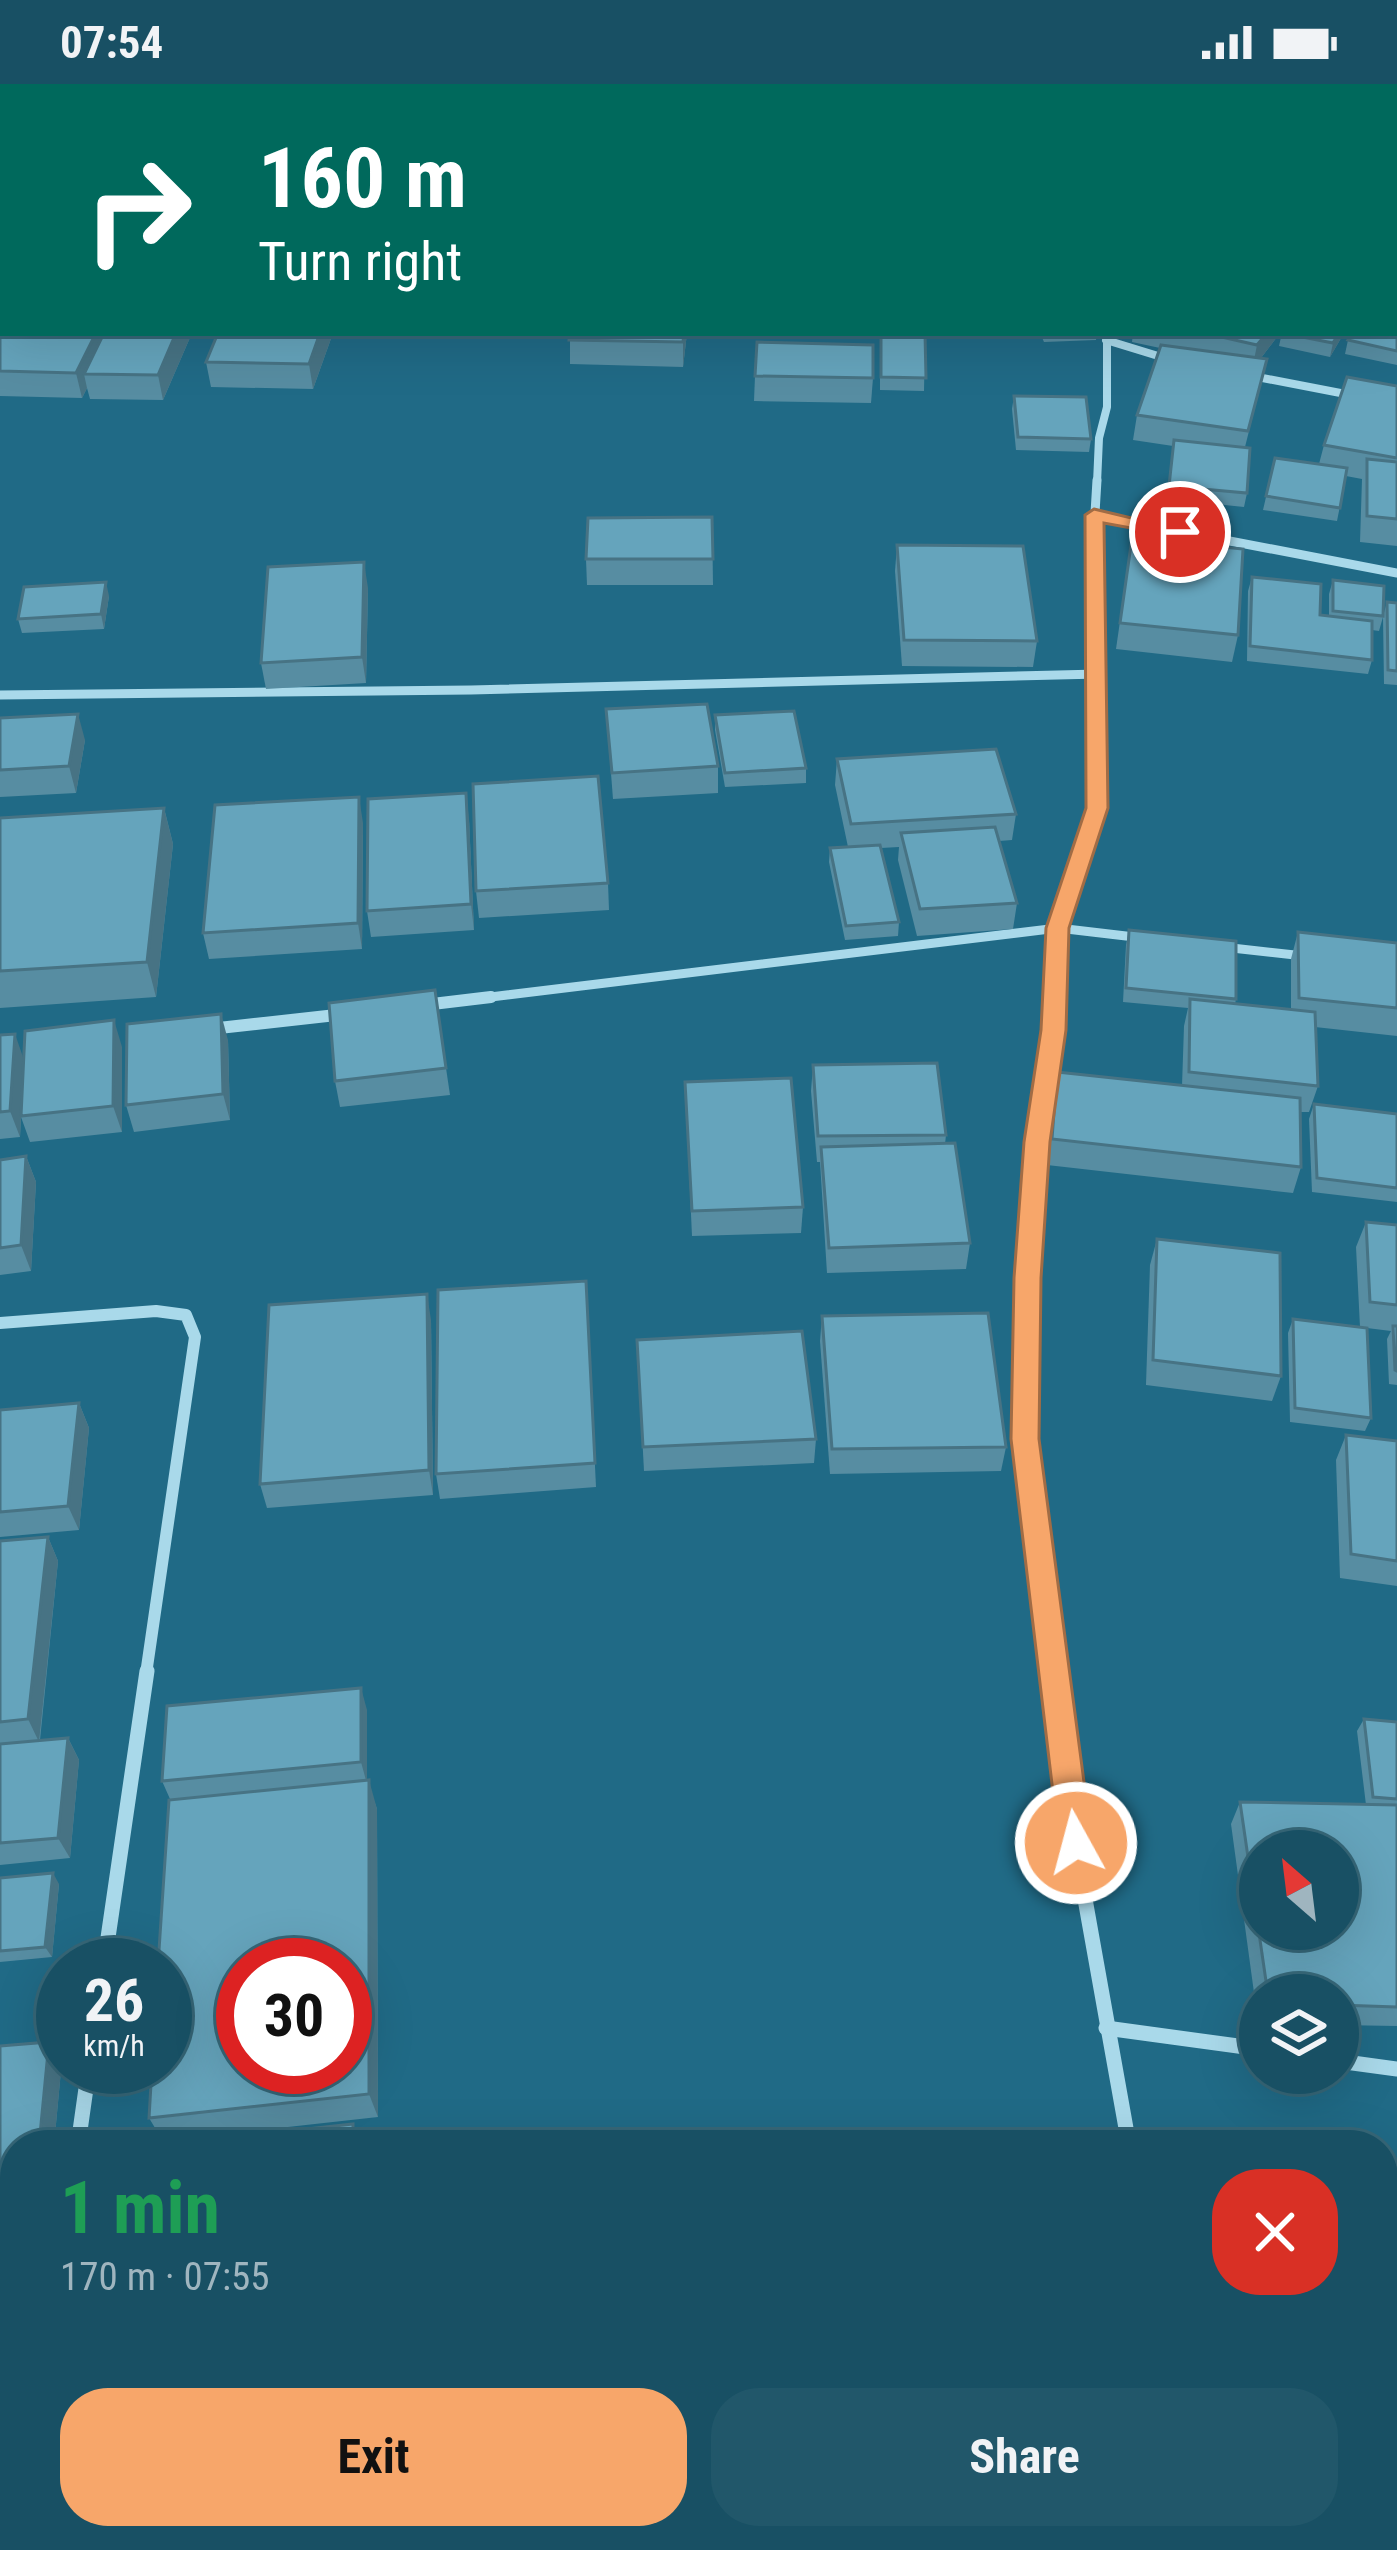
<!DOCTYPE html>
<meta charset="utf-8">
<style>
:root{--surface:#185064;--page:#21576a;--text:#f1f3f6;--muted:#9fb5bf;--line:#366778;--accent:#f7a66a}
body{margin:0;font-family:"Roboto Condensed",sans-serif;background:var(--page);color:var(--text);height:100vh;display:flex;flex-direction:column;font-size:45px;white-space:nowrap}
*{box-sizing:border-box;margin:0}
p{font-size:39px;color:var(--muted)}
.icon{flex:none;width:66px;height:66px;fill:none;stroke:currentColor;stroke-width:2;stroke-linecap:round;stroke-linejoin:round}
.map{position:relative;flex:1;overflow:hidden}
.panel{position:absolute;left:0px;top:2046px;width:1398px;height:420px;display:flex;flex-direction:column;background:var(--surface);border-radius:48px 48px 0 0;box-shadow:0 12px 48px #0002,0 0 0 3px var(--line)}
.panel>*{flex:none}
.banner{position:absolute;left:0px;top:0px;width:1398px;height:252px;box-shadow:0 12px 48px #0002,0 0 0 3px var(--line);background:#00695c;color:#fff;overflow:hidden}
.needle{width:78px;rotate:332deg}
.tools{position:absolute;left:1239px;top:1746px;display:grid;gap:24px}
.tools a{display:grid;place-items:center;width:120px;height:120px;border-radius:50%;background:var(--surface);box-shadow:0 12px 48px #0002,0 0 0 3px var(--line);font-size:60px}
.speed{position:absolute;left:36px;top:1854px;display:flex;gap:24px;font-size:60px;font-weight:700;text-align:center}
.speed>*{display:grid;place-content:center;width:156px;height:156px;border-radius:50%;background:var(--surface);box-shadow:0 12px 48px #0002,0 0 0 3px var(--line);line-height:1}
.speed small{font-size:30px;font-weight:400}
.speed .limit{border:18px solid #d22;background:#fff;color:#111}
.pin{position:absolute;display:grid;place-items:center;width:102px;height:102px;color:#fff;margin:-51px;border:6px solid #fff;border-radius:50%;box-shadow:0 3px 12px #0007}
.me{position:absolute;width:132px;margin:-66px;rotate:353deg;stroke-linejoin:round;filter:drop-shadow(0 0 9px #0008)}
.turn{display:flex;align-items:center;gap:42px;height:252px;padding:0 60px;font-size:54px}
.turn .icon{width:156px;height:156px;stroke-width:2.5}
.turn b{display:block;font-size:84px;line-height:102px}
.round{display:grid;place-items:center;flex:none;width:126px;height:126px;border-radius:48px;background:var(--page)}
.summary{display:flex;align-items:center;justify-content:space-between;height:204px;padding:0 60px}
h1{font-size:72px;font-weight:700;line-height:90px;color:#1e9e55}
.action{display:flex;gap:24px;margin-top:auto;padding:24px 60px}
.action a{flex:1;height:138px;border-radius:48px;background:var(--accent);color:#111;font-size:48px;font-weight:700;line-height:138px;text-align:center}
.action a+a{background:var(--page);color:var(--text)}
.status{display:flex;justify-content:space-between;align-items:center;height:84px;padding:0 60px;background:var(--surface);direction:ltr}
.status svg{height:33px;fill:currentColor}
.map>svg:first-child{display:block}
</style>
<div class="status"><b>07:54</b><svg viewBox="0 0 49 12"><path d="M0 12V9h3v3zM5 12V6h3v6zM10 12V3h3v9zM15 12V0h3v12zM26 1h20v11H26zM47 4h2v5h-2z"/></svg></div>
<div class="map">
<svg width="1397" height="2466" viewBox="0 0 1397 2466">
<rect width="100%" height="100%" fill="#206a86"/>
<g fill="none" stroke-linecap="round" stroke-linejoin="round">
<!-- street-far3 -->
<g stroke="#a9d9ea" stroke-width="8">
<path d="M193,3L197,0"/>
<path d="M1106,256L1168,275"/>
<path d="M1247,291L1356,312"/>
<path d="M1097,399L1099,354L1107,323V249"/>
</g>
<!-- street-far2 -->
<g stroke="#a9d9ea" stroke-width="9">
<path d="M1094,431L1397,489"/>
<path d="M0,611L471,606L1099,590"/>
<path d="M1223,863L1304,872"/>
<path d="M466,916L1058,844L1143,854"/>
<path d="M1055,916L1058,844L1097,724L1099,590L1092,479L1097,396"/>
</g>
<!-- street-far1 -->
<g stroke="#a9d9ea" stroke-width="12">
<path d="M424,921L491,913"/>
<path d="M210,945L345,930"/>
<path d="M0,1239L156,1227L186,1231L195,1253L146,1590"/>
<path d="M1054,1590L1025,1355L1027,1194L1037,1057L1055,913"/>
</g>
<!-- street -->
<g stroke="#a9d9ea" stroke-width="15">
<path d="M1054,1587L1075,1759L1129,2061"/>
<path d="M104,1881L147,1587"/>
<path d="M1106,1944L1260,1965"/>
<path d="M1338,1977L1397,1985"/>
<path d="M78,2061L89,1983"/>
<path d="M1234,2451L1240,2466"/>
<path d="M19,2466L21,2451"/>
<path d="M299,2466L433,2451"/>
</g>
<!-- secondary -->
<g fill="#d4eef8" fill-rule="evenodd">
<rect x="1395" y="63" width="2" height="8"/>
<path d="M3,180V188L0,189V181Z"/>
</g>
</g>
<!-- wall -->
<g fill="#578da2">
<path d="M398,0H461V3H397Z"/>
<rect x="547" y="0" width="59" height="3"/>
<rect x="676" y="0" width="69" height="3"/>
<path d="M750,0H817V3H751Z"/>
<path d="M1383,0H1397V15L1395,13V3H1386Z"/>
<path d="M1395,183L1397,184V281L1345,270L1348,256L1395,249Z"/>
<path d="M0,219L3,249H192L163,316L90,315L87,304L82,314L0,312Z"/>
<path d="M333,249L313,305L211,303L206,278Z"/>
<path d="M570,249H687L683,283L570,280Z"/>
<path d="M850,249H1032V253L925,254L924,307L880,306V255H851Z"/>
<path d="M1040,249H1097L1096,256L1044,258Z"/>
<path d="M1133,249H1280L1261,274L1267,275L1245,363L1247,409L1244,423L1167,415L1173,362L1133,356L1137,331L1160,264L1132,258Z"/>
<path d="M1282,249H1344L1330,273L1279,262Z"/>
<path d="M755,292L873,294L871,319L754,317Z"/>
<path d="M1397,302V462L1360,458L1362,395L1346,392L1337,437L1263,426L1275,374L1319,380L1324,361Z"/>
<path d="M1014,312L1091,355L1089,368L1016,366L1012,325Z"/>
<path d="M712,433L713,501H587L586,475Z"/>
<path d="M1132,454L1238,551L1232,578L1116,565Z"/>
<path d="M897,461L1037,557L1033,583L902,582L895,487Z"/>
<path d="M1252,493L1320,531L1329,532V510L1333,496L1383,532L1387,518L1397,519V601L1384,600L1383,533L1379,547L1372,546V576L1368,590L1247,577L1248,507Z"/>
<path d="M368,504L366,599L266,605L261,579Z"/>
<path d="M109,512L104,545L22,549L18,535Z"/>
<path d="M606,625L718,682V709L613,715Z"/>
<path d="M715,631L806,684V699L725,703L715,646Z"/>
<path d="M0,634L85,656L76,709L0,713Z"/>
<path d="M837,675L1016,730L1012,756L999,757L1017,819L1013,845L917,852L898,776L899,763L881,764L899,838L898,852L845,856L829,778L830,764L848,763L835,701Z"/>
<path d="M164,724L173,760L156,913L0,924V734Z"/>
<path d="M469,735L474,846L371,853L367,827Z"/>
<path d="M363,739L362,865L209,875L203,849Z"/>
<path d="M608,799L609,826L479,834L476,807Z"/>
<path d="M1129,846L1236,915L1235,920L1291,926V875L1298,848L1397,859V952L1315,943L1318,1002L1309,1028H1301V1083L1293,1109L1047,1081L1052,1014L1057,988L1182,1002L1184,942L1188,924L1123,918L1126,861Z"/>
<path d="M0,951L24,976L122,963V1048L30,1058L21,1033L20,1053L0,1055Z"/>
<path d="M228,956L230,1036L134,1048L126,1021Z"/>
<path d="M813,981L946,1051L945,1060L970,1159L966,1185L827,1189L820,1078H817L811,1007Z"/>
<path d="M446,984L450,1011L340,1023L335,997Z"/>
<path d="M685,998L803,1123L801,1149L692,1152Z"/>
<path d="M1314,1020L1397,1030V1118L1312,1108L1309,1035Z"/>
<path d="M26,1072L36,1098L31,1187L0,1191V1076Z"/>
<path d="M1366,1138L1397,1141V1301L1389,1300L1387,1255L1391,1247L1367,1244L1371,1334L1365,1347L1290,1338L1288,1249L1293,1235L1360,1243L1356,1163Z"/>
<path d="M1157,1155L1281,1292L1272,1317L1146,1301L1150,1181Z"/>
<path d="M586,1197L596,1403L440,1415L436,1390Z"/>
<path d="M822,1232L1006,1363L1001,1387L830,1390L820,1257Z"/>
<path d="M431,1236L433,1411L267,1424L260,1400Z"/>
<path d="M637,1256L816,1355L814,1379L644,1387Z"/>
<path d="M79,1319L89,1344L79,1446L0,1453V1326Z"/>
<path d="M1346,1351L1397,1357V1502L1340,1494L1336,1376Z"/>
<path d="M48,1453L58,1477L40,1656L68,1654L79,1676L70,1774L0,1781V1457Z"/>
<path d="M367,1626V1696L377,1725L378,2033L163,2057L149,2034L170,1715L162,1697Z"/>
<path d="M1364,1635L1397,1638V1942L1338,1941V1911H1260V1938H1258L1231,1740L1240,1718L1366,1721L1357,1647Z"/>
<path d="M0,1794L59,1800L52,1873L0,1878Z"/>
<path d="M0,1962L62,1976L54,2061H15V2236L0,2237Z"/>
</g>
<!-- shaded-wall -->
<g fill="#477384">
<path d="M174,0H191V1L188,3H170Z"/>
<path d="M96,249H114L84,290L87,304L82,314L76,289Z"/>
<path d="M176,249H192L163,316L158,291Z"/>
<path d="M320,249H333L313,305L309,280Z"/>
<path d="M684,249H687L683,283V258Z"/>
<path d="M1267,249H1280L1252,286L1257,261Z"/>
<path d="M1339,249H1344L1330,273L1333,259Z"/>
<path d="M364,478L368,504L366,599L362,573Z"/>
<path d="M106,498L109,512L104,545L101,530Z"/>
<path d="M78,630L85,656L76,709L69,682Z"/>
<path d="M466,709L469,735L474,846L471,820Z"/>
<path d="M359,713L363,739L362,865L358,839Z"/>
<path d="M164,724L173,760L156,913L147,878Z"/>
<path d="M221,930L228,956L230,1036L223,1010Z"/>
<path d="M114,936L122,963V1048L113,1022Z"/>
<path d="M15,950L24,976L20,1053L10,1027Z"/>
<path d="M26,1072L36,1098L31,1187L21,1161Z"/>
<path d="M427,1210L431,1236L433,1411L429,1386Z"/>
<path d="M79,1319L89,1344L79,1446L68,1422Z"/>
<path d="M48,1453L58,1477L39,1658L28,1635Z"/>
<path d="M361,1604L367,1626V1700L361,1678Z"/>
<path d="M68,1654L79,1676L70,1774L58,1754Z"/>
<path d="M369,1696L377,1725L378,2033L369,2010Z"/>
<path d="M53,1789L59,1800L52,1873L45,1863Z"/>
<path d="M49,1958L62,1976L54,2061H39Z"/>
<path d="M353,2040L361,2061H353Z"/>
</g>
<!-- building -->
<g fill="#65a4bc" stroke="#477384" stroke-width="3" fill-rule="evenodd">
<path d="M0,0H20L33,2L3,3V22L0,24Z"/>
<path d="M61,0H174L170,3H57Z"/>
<path d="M345,0H392L390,3H343Z"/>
<path d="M398,0H430V3H397Z"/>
<rect x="482" y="0" width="56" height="3"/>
<path d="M828,0H884L885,3H829Z"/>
<path d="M1089,0L1091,3H1047L1046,1Z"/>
<path d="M1192,0H1256L1257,3H1194Z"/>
<path d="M1270,0H1342L1343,3H1271Z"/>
<path d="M3,38V70H0V40Z"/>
<path d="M1395,183L1397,184V218L1395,217Z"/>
<path d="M0,219H3V234L0,239Z"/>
<path d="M1395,225H1397V267L1348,256L1353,249H1395Z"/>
<path d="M3,247V249H96L76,289L0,287V252Z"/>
<path d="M104,249H176L158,291L84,290Z"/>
<path d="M218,249H320L309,280L206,278Z"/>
<path d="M570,249H684L683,258L569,256Z"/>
<path d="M881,249H925L926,294L881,293Z"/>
<path d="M1204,249H1267L1257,261Z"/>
<path d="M1282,249H1339L1333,259Z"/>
<path d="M757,258L873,261V294L755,292Z"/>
<path d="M1161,261L1267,275L1248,347L1137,331Z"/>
<path d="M1347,293L1397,302V374L1324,361Z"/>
<path d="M1014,312L1086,313L1091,355L1018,353Z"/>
<path d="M1174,356L1250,364L1247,409L1169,402Z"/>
<path d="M1275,374L1347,384L1340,424L1266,412Z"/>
<path d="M1367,375L1397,378V435L1367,432Z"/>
<path d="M712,433L713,475H586L588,434Z"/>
<path d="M1132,454L1243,465L1238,551L1120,539Z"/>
<path d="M897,461L1023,462L1037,557L904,556Z"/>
<path d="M364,478L362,573L261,579L268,483Z"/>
<path d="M1252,493L1321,500L1320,531L1372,537V576L1250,562Z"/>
<path d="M1333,496L1384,502L1383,532L1333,527Z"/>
<path d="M106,498L101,530L18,535L24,503Z"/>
<path d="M1387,518L1397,519V587L1388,586Z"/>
<path d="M707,620L718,682L612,689L606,625Z"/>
<path d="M794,627L806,684L725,689L715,631Z"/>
<path d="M78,630L69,682L0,686V634Z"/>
<path d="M996,665L1016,730L851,740L837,675Z"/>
<path d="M598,692L608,799L476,807L473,700Z"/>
<path d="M466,709L471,820L367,827L368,715Z"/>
<path d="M359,713L358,839L203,849L215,721Z"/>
<path d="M164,724L147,878L0,887V734Z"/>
<path d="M995,743L1017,819L920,825L901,749Z"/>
<path d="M880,761L899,838L846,842L830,764Z"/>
<path d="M1129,846L1236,857V915L1126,904Z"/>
<path d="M1298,848L1397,859V924L1299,914Z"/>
<path d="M435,906L446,984L335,997L329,919Z"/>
<path d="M1190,915L1315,928L1318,1002L1189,988Z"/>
<path d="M221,930L223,1010L126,1021L127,940Z"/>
<path d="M114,936L113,1022L21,1032L25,947Z"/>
<path d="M15,950L10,1027L0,1028V951Z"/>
<path d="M937,979L946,1051L818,1052L813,981Z"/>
<path d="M1057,988L1300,1014L1301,1083L1052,1055Z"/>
<path d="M791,994L803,1123L692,1127L685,998Z"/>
<path d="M1314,1020L1397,1030V1104L1317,1094Z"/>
<path d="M955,1059L970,1159L829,1164L821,1063Z"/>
<path d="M26,1072L21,1161L0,1164V1076Z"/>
<path d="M1366,1138L1397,1141V1221L1370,1218Z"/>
<path d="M1157,1155L1280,1169L1281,1292L1153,1276Z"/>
<path d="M586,1197L595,1379L436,1390L438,1206Z"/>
<path d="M427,1210L429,1386L260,1400L269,1221Z"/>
<path d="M988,1229L1006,1363L832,1365L822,1232Z"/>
<path d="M1293,1235L1367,1244L1371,1334L1295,1324Z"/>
<path d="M1393,1242H1397V1287L1395,1286Z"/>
<path d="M802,1247L816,1355L643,1363L637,1256Z"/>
<path d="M79,1319L68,1422L0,1428V1326Z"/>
<path d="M1346,1351L1397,1357V1477L1351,1470Z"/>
<path d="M48,1453L28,1635L0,1638V1457Z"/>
<path d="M361,1604V1678L162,1697L167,1622Z"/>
<path d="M1364,1635L1397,1638V1715L1373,1713Z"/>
<path d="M68,1654L58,1754L0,1759V1660Z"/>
<path d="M369,1696V2010L149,2034L152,1983H165V1881H158L169,1716ZM243,1881H345V1983H243Z"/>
<path d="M1240,1718L1397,1721V1923L1338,1921V1911H1268ZM1260,1767H1338V1845H1260Z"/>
<path d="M53,1789L45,1863L0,1867V1794Z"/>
<path d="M49,1958L39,2061H15V2220L0,2222V1962Z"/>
<path d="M353,2040V2061H161Z"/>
</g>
<!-- route -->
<path fill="#f7a66a" stroke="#a16c45" stroke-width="3" d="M1094,425L1190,448L1180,453L1104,439L1108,724L1069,844L1066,946L1050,1058L1041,1194L1039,1355L1092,1759L1087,1770L1076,1774L1064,1770L1059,1759L1011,1355L1014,1194L1024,1058L1041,946L1046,844L1086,724L1085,431Z"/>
</svg>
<div class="tools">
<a><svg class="needle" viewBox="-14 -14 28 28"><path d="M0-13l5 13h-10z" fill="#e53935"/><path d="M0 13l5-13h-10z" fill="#9fb5bf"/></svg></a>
<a><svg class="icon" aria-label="layers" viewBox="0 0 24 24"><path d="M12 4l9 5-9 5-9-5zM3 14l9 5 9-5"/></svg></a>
</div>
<div class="speed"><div>26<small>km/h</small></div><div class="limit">30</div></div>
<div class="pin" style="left:1180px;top:448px;background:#d93025"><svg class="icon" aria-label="arrive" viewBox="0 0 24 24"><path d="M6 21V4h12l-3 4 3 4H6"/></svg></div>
<svg class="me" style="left:1076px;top:1759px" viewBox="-20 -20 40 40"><circle r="17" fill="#f7a66a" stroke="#fff" stroke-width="3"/><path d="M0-11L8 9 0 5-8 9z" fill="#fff"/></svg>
<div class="banner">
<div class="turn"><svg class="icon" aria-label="right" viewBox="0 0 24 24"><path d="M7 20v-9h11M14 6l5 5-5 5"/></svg><div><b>160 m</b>Turn right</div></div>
</div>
<section class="panel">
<div class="summary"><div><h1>1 min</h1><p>170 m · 07:55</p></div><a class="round" style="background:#d93025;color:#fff"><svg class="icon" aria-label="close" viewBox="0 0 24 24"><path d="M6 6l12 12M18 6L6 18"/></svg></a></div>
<div class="action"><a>Exit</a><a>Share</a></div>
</section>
</div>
